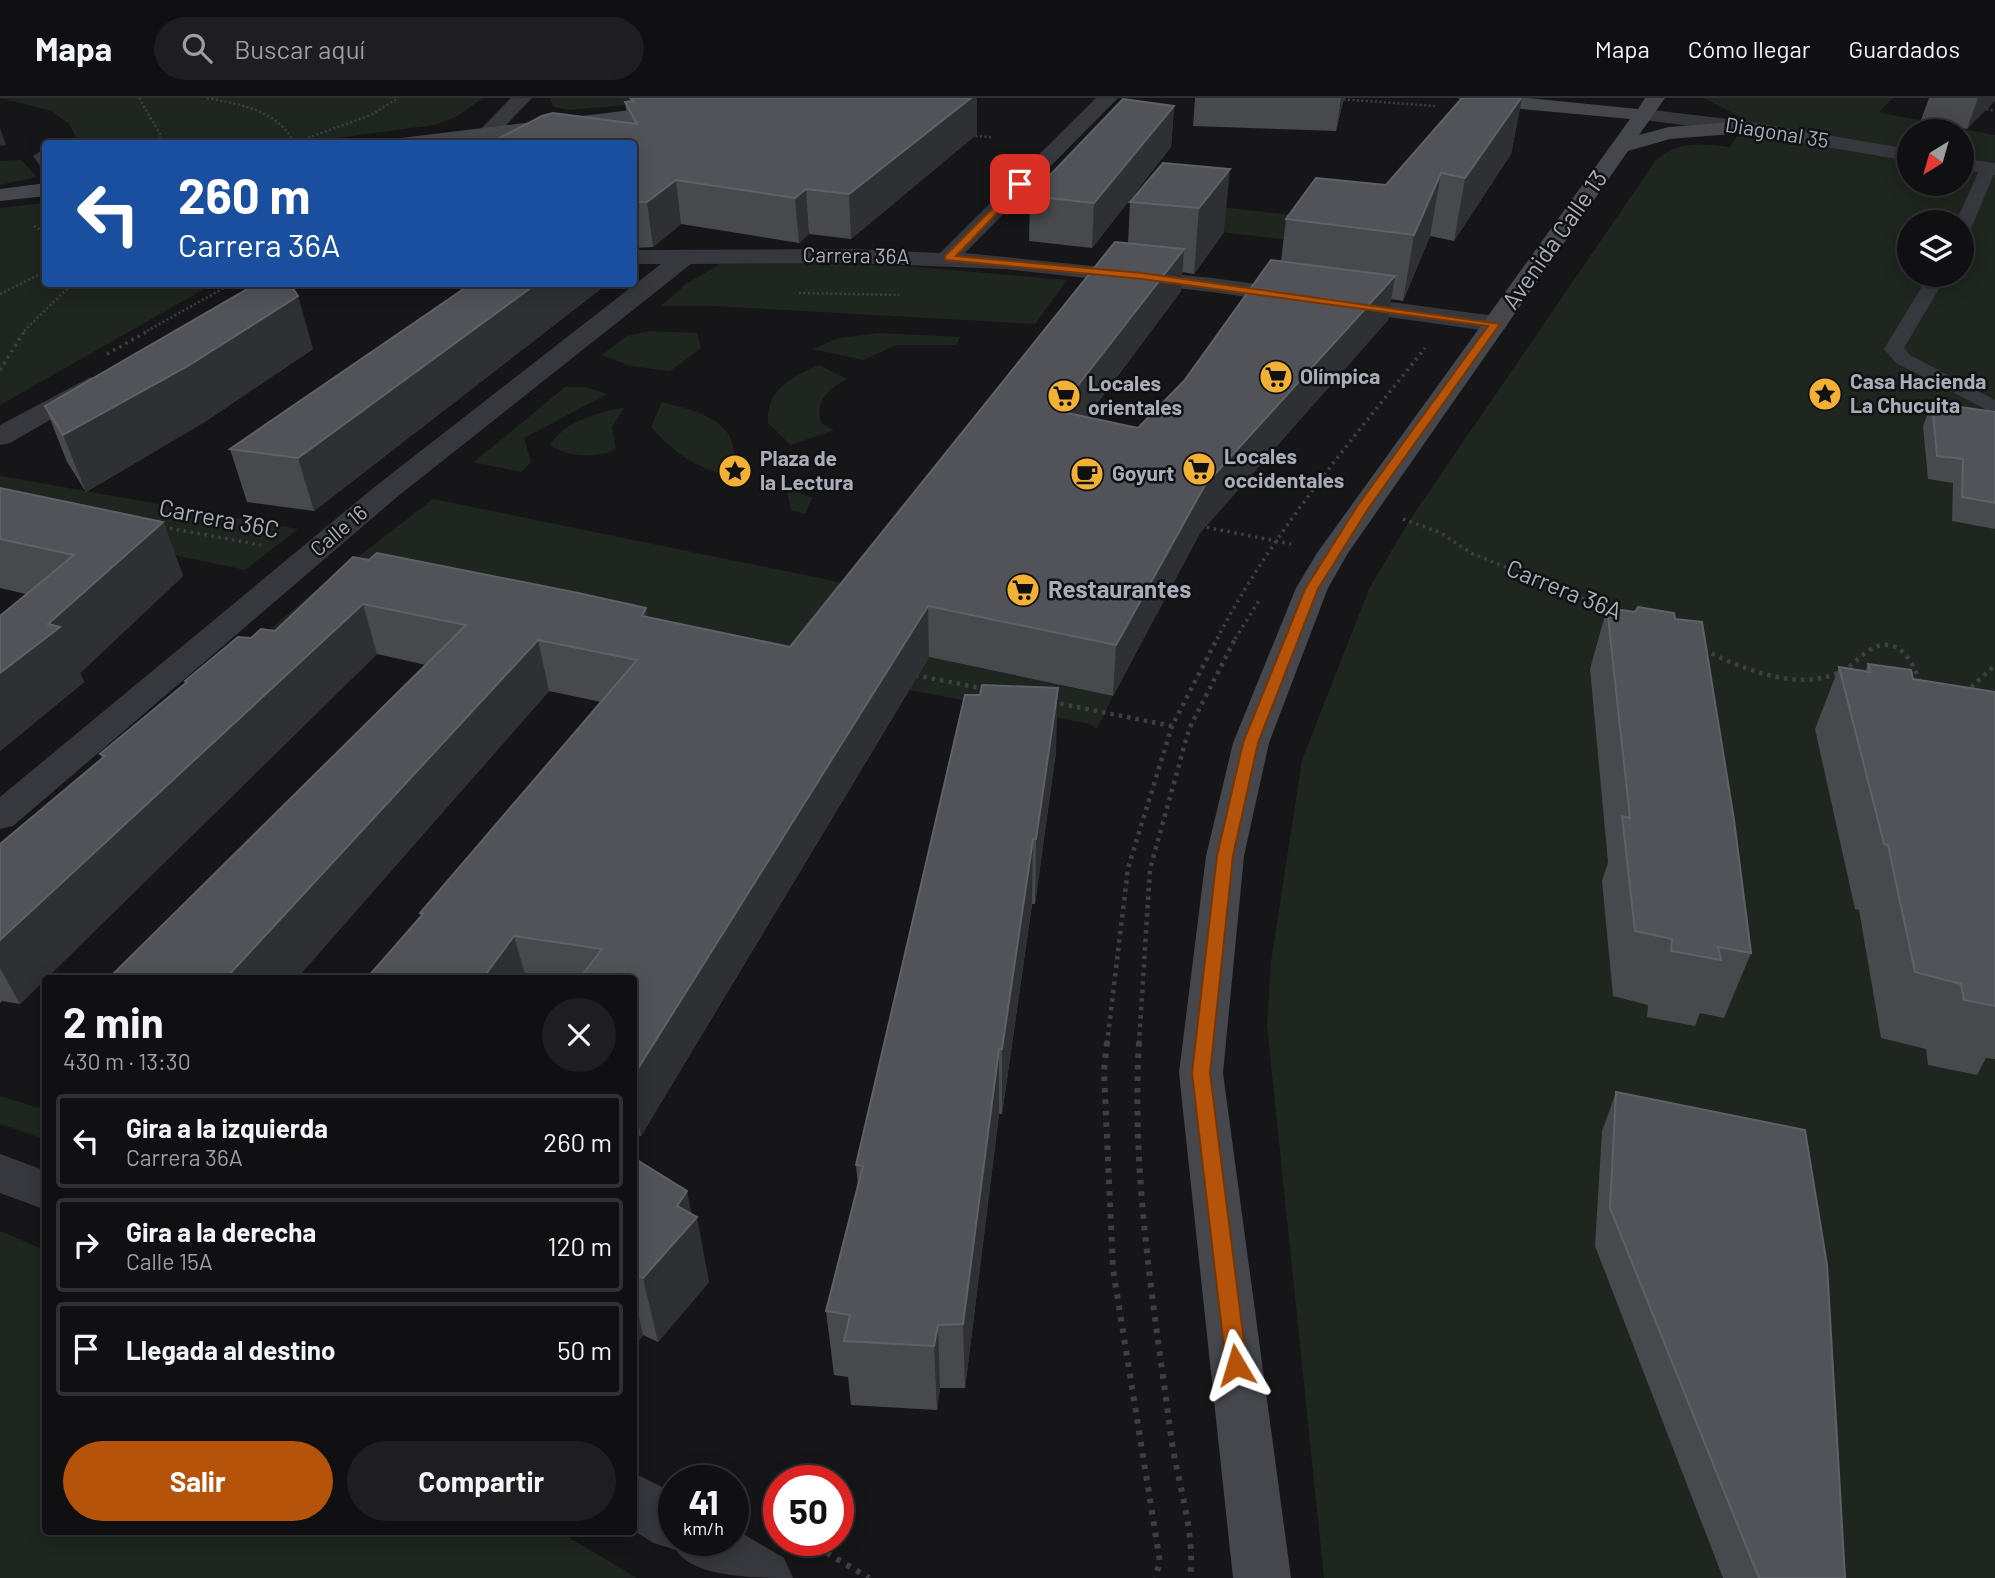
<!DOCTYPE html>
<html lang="es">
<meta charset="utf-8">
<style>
:root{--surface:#101012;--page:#1e1e20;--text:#f1f3f6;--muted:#9c9d9f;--line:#303032;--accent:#b45309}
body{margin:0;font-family:Barlow,sans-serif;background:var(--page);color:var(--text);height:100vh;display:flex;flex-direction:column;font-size:26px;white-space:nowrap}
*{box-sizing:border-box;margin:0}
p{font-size:23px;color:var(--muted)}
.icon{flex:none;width:38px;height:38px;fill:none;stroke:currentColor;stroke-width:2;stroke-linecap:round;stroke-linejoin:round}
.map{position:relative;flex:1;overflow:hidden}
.details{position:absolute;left:42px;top:877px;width:595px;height:560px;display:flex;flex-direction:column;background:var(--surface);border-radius:7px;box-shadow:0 4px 18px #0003,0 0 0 2px var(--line)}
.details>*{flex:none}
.hud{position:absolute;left:42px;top:42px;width:595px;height:147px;border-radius:7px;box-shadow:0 4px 18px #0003,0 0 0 2px var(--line);background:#1a4fa0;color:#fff;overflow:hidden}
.needle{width:46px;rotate:217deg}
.tools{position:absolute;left:1897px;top:21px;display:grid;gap:14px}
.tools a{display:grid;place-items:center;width:77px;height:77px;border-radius:50%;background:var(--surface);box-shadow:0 4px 18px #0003,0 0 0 2px var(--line);font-size:35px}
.speed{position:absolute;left:658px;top:1367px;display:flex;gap:14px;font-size:35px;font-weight:700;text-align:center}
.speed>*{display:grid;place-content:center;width:91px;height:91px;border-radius:50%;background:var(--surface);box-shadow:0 4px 18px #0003,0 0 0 2px var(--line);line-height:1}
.speed small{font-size:18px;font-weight:400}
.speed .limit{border:10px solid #d22;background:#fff;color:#111}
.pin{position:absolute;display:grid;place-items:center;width:60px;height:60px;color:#fff;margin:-30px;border-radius:14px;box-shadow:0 4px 10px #0006}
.me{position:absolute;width:77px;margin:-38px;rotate:353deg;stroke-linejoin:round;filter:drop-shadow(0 0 5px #0008)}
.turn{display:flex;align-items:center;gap:24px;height:147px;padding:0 21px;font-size:32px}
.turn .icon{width:91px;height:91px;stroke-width:2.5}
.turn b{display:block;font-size:49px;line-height:60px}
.round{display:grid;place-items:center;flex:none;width:74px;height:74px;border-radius:37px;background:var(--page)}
.overview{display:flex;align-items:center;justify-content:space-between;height:119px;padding:0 21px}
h1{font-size:42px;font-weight:700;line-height:52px}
.button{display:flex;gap:14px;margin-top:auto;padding:14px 21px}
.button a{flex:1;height:80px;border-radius:42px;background:var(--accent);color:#fff;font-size:28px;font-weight:700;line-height:80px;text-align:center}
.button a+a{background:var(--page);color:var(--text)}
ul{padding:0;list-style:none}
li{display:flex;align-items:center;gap:21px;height:94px;margin:0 14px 10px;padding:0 7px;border:4px solid var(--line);border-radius:7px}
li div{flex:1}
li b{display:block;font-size:26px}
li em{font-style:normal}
header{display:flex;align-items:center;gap:42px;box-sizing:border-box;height:98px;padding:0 35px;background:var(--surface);border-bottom:2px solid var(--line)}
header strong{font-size:33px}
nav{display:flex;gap:38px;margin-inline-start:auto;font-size:24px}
.search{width:490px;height:63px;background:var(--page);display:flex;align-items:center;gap:18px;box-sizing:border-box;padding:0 24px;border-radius:38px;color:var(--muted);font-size:26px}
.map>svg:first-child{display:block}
</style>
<header>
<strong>Mapa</strong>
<div class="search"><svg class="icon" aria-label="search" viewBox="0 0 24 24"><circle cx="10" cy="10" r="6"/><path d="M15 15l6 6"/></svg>Buscar aquí</div>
<nav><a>Mapa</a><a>Cómo llegar</a><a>Guardados</a></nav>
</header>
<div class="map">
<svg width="1995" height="1480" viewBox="0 0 1995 1480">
<rect width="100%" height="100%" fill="#161618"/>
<!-- green -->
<g fill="#1e261f" fill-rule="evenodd">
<path d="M0,0H483L456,19L434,27L300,45H79L69,26L52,13Z"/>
<path d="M550,0H708L569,12L553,9Z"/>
<path d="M1704,0H1893L1880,13L1882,15L1995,37V1480H1324L1267,927L1271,864L1302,662L1369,491L1409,423L1656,62C1679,42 1701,46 1730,49L1747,23ZM1909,33H1962V86H1909ZM1909,124H1962V177H1909Z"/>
<path d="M21,62L37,79L0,87V63Z"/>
<path d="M45,105L46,186H213L0,307V110Z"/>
<path d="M1194,106L1302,118L1290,142L1179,129Z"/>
<path d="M815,165L906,168L1067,182L1035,226L713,208H661L686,186L720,166Z"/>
<path d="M650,233L697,235L701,250L670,273L630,268L602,257L627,238Z"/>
<path d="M880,235L960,239L956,247H897L863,262L813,251L839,240Z"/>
<path d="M819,267L847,281C828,292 815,301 821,325L834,332L791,347L768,325C766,291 791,280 819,267Z"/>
<path d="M565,289H586L607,296L524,340L531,364L521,374L474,364Z"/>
<path d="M662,304C704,314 748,327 730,379C693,367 677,358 651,329Z"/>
<path d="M625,309L612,329L616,351C598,361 567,359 550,347C566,322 598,315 625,309Z"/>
<path d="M0,378H1L298,431L245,472L0,420Z"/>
<path d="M765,381L812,400L805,416L791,412L787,393Z"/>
<path d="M433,401L853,487L840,540L1113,598L1097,631L1090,626L349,487L0,761L327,483Z"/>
<path d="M0,998L45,1012V1041L0,1026Z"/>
<path d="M0,1133L45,1152L46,1433H558L637,1480H0Z"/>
</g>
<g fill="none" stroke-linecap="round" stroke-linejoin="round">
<!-- path-far3 -->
<g stroke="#3d3f44" stroke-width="2.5" stroke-dasharray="2 2.5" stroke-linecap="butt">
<path d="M139,0L160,36V46"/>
<path d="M207,0C239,6 272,11 291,39L285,46"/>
<path d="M1339,1L1435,8"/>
<path d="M1982,10L1995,13"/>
<path d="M971,38L991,39"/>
<path d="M291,46L371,17L398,0"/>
<path d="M34,128L46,135"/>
<path d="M799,195L899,197"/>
<path d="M0,196L46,173"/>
<path d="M24,233L72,186"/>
<path d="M147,233L231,186"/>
</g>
<!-- path-far2 -->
<g stroke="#3d3f44" stroke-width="3.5" stroke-dasharray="2.5 4.5" stroke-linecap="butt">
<path d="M107,256L150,232"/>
<path d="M0,272L25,232"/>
<path d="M1403,421L1441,435L1471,455L1612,512"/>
<path d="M1200,428L1291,446"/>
<path d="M163,429L261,447"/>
<path d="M1217,541C1269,439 1354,339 1425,250"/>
<path d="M1235,541L1260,501"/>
</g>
<!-- path-far1 -->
<g stroke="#3d3f44" stroke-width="4.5" stroke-dasharray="3.5 5" stroke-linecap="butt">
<path d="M1704,552C1744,571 1794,593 1838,575C1856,568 1868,544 1889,547C1908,550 1915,573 1922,587"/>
<path d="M915,577L985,591"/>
<path d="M1965,595L1995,567"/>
<path d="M1052,604L1172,628"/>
<path d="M1107,946L1128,770L1172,628L1218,539"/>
<path d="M1139,946L1150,771L1189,631L1236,539"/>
</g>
<!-- path -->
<g stroke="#3d3f44" stroke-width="6" stroke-dasharray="4.5 7" stroke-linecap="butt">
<path d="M1107,944L1104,973L1113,1171L1160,1464L1155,1480"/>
<path d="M1139,944C1131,1076 1154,1208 1171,1338C1177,1384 1196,1434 1190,1480"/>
<path d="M691,1376L702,1382"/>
<path d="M807,1443L869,1480"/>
</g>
<!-- service -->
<g fill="#37383d" fill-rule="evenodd">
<path d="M41,53L46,54V70L40,68L33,58Z"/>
<path d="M1988,65L1994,67L1995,73L1971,131L1962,136V124H1956L1980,70Z"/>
<path d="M1929,177H1947L1904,250L1910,257L1995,302V316L1896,265L1884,251Z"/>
</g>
<!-- minor -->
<g fill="#37383d" fill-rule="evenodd">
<path d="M1096,0H1118L965,155L1212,180L1495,218L1504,221L1508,226L1504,231L1495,234L1212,194L1004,171L851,165L691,166L397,399L13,728L0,731V699L377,387L661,166H634V152L851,151L940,155Z"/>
<path d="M1644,11L1744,23L1909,51V63L1744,35L1637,21L1634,17L1637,13Z"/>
<path d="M1962,60L1995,65V77L1962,72Z"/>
<path d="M0,1056L46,1073V1112L0,1095Z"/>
<path d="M634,1375L674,1395V1442H733V1430L784,1460L793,1480C758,1480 693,1480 676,1452L654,1445L634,1433Z"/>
</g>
<!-- tertiary -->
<g fill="#37383d" fill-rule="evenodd">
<path d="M511,0H532L488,46H466Z"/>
<path d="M91,279L100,281L104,287L100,293L10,345L0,347V327Z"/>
</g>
<!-- secondary -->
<g fill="#45474d" fill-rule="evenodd">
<path d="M1458,0H1528L1638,11L1645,0H1665L1639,37L1669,29L1744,23L1754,29L1744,35L1670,41L1628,53L1348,455L1328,490L1269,645L1244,758L1223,975L1291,1480H1233L1179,975L1206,758L1233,645L1296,490L1317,455L1630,21L1468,6Z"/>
<path d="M680,6L687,8L690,12L687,16L455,46H391L401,40Z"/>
<path d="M46,85V98L0,103V91Z"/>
</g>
</g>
<!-- wall -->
<g fill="#47494d">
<path d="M1195,0H1344L1336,33L1193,28Z"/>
<path d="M1462,0H1522L1511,56L1454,143L1430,138L1403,203L1391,201L1388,222L1200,435L1113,598L929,559L641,1038L634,1037V880H367L421,818L420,815L601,604L549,593L297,880H109L426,567L377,556L20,906L2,903L0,905V746L102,660L100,656L186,586L185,583L251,540L275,533L353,459L790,549L1128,145L1130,104L1163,65L1224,134L1194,176L1182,174L1181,193L1087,319L1138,330L1184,283L1281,163L1286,121L1386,87Z"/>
<path d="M1929,0H1995L1967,31L1921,22Z"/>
<path d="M631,1L977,36L851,141L809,136L799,145L681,126L653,149L634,150V46L628,25L625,4L632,3Z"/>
<path d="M1174,8L1171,49L1092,150L1029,143L1030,98Z"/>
<path d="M471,186H607L314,413L247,404L230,351Z"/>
<path d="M313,251L206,323L86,394L67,364L45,308Z"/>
<path d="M1932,305L1995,314V431L1952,423L1953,385L1928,381L1923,328Z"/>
<path d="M0,390L163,424L183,478L80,575L84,584L0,653V518L26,496L0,490Z"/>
<path d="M1607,510L1751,855L1724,920L1700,915L1695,928L1647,919L1648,907L1613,898L1602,783L1608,764L1590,571Z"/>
<path d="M1868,566L1913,581L1995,594V961L1986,960L1977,977L1928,967L1926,951L1881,940L1859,812L1855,811L1815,631L1839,569L1865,573Z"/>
<path d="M1056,653L1035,806H1032L1002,1016H999L965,1290H940L937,1312L851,1307L848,1279L834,1277L826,1213L858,1088L856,1067Z"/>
<path d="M1616,994L1845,1480H1723L1595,1148L1602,1033Z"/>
<path d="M634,1060L692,1116L709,1184L658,1244L643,1237L634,1249Z"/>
</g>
<!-- shaded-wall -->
<g fill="#2f3033">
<path d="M971,0H977V36L851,141L849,96Z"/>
<path d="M1341,0H1344L1336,33Z"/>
<path d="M1521,0H1522L1511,56L1454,143L1465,80Z"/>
<path d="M1978,0H1995V3L1967,31Z"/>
<path d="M1174,8L1171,49L1092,150L1094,105Z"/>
<path d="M0,30L6,47L0,48Z"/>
<path d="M1230,71L1224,134L1194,176L1199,110Z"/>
<path d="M1441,75L1430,138L1403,203L1414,137Z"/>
<path d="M676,82L681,126L653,149L647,104Z"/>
<path d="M806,91L809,136L799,145L795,100Z"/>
<path d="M1184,151L1181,193L1056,360L1058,313Z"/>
<path d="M1395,178L1388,222L1200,435L1113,598L1116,547L1205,387Z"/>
<path d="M536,186H607L314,413L298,360Z"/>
<path d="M298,198L313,251L206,323L86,394L63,337Z"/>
<path d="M163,424L183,478L80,575L84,584L0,653V575L48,526Z"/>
<path d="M363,506L377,556L20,906L0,870V842Z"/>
<path d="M928,508L929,559L641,1038L634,1002V977Z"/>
<path d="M646,510L655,561L642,518Z"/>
<path d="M538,542L549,593L297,880H226Z"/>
<path d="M1058,590L1056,653L1035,806L1036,741Z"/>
<path d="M1033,741L1032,806L1002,1016V951Z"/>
<path d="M514,838L526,880H483Z"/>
<path d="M999,951V1016L965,1290L963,1226Z"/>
<path d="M687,1093L693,1123L697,1119L709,1184L658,1244L643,1180L677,1108Z"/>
<path d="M634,1197L643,1237L634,1249Z"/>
<path d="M938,1227L940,1290L937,1312L934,1248Z"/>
</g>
<!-- building -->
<g fill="#525359" stroke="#5f6168" stroke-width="2">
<path d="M638,0H971L849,96L806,91L795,100L676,82L647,104H634V46H488L542,18L553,15L637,26L625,4L633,3L631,1Z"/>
<path d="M1462,0H1521L1465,80L1441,75L1414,137L1286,121L1316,80L1386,87Z"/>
<path d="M1123,1L1174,8L1094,105L1030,98Z"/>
<path d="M1163,65L1230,71L1199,110L1130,104Z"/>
<path d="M1115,144L1184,151L1058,313L1138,330L1184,283L1271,162L1395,178L1205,387L1116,547L928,508L634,977V880H580L602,851L514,838L483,880H367L423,816L420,815L637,562L538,542L226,880H109L466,527L363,506L0,842V746L105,658L100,656L187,584L185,583L238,539L251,540L261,531L275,533L353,459L369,462L377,455L578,495L646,510L642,518L790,549Z"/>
<path d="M256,186H290L298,198L188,268L63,337L45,308Z"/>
<path d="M471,186H536L298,360L230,351Z"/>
<path d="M1932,305L1995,314V405L1962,399L1963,361L1937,358Z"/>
<path d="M0,390L163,424L48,526L60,529L0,575V518L74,457L0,441Z"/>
<path d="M1638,509L1674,515L1675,521L1702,524L1734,722L1751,855L1718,849L1721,862L1671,853L1672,841L1635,833L1622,718L1630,720L1607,510L1635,514Z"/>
<path d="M1868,566L1911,572L1913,581L1995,594V908L1964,902L1961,886L1915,874L1888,747L1884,746L1839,569L1870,574Z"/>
<path d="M982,587L1058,590L1036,741H1033L1002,951H999L963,1226L938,1227L934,1248L844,1243L850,1217L826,1213L863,1068L856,1067L965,597H980Z"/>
<path d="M1616,994L1805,1032L1827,1167L1845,1480H1759L1610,1110Z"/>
<path d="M634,1060L687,1093L677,1108L697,1119L643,1180L634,1176Z"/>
</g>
<!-- route -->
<path fill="#b45309" stroke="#753606" stroke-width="2" d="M1020,83L1023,88L956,158L1142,175L1500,226L1368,411L1318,491L1258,645L1233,758L1210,975L1247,1267L1244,1274L1236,1277L1229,1274L1226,1267L1192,975L1217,758L1243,645L1305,491L1358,407L1488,228L1142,181L945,162V158Z"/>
<!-- icons -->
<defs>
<symbol id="supermarket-disc" viewBox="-11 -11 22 22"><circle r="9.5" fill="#f2b134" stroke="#111113"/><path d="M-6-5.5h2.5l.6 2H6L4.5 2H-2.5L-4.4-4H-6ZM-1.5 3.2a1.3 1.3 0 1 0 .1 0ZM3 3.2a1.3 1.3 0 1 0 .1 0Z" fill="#111"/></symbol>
<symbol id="sight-disc" viewBox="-11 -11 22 22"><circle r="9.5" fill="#f2b134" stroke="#111113"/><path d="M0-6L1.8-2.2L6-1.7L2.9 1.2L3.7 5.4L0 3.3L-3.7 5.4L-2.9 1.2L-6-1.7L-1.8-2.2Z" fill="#111"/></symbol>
<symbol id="cafe-disc" viewBox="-11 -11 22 22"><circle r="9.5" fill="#f2b134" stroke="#111113"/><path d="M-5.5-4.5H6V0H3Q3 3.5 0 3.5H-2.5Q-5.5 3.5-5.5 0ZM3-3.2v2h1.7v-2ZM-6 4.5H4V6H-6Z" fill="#111"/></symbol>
</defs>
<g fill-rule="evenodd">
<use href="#supermarket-disc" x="1257" y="260" width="38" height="38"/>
<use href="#sight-disc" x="1806" y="277" width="38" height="38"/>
<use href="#supermarket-disc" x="1045" y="279" width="38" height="38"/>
<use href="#supermarket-disc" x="1180" y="352" width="38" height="38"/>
<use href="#sight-disc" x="716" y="354" width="38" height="38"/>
<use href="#cafe-disc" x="1068" y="357" width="38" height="38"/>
<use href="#supermarket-disc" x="1004" y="473" width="38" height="38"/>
</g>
<g text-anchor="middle" stroke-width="5" stroke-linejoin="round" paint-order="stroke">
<!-- far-street labels -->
<g font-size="21" fill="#a8adb8" stroke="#111113">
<text transform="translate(1777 35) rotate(9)" y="7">Diagonal 35</text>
<text transform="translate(856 158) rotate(1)" y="7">Carrera 36A</text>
<text transform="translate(339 433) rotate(-40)" y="7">Calle 16</text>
</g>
<!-- far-poi labels -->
<g font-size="21" font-weight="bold" fill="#a8adb8" stroke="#111113" text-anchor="start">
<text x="1300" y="286">Olímpica</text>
<text x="1850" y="291">Casa Hacienda<tspan x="1850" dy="24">La Chucuita</tspan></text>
<text x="1088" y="293">Locales<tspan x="1088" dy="24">orientales</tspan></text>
<text x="1224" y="366">Locales<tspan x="1224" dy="24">occidentales</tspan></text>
<text x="760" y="368">Plaza de<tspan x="760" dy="24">la Lectura</tspan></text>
<text x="1112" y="383">Goyurt</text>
</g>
<!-- street labels -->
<g font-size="24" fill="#a8adb8" stroke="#111113">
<text transform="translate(1555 142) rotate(-55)" y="8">Avenida Calle 13</text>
<text transform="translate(219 421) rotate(11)" y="8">Carrera 36C</text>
<text transform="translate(1564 492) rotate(22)" y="8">Carrera 36A</text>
</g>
<!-- poi labels -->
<g font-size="24" font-weight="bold" fill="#a8adb8" stroke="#111113" text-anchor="start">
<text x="1048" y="500">Restaurantes</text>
</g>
</g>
</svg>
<div class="tools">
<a><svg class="needle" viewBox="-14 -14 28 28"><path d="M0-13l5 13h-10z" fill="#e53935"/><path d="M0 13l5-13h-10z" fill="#9c9d9f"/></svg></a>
<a><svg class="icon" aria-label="layers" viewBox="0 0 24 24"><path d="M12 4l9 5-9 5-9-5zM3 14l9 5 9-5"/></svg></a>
</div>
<div class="speed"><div>41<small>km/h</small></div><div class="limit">50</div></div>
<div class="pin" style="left:1020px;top:86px;background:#d93025"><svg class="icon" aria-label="arrive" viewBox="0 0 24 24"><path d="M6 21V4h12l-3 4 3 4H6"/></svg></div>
<svg class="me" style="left:1236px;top:1267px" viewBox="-20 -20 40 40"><path d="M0-17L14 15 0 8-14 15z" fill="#b45309" stroke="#fff" stroke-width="4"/></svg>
<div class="hud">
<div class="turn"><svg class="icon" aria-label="left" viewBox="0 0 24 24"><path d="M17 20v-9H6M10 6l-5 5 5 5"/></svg><div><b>260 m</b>Carrera 36A</div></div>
</div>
<section class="details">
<div class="overview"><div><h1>2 min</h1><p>430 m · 13:30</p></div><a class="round"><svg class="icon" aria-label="close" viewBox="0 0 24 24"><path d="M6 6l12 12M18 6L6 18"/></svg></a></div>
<ul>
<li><svg class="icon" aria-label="left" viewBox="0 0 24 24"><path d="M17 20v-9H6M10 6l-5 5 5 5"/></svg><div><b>Gira a la izquierda</b><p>Carrera 36A</p></div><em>260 m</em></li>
<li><svg class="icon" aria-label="right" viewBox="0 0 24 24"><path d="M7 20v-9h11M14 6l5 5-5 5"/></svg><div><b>Gira a la derecha</b><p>Calle 15A</p></div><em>120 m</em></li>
<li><svg class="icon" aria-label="arrive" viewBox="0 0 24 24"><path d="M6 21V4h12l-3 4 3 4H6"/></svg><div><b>Llegada al destino</b></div><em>50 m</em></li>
</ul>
<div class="button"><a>Salir</a><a>Compartir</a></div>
</section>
</div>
